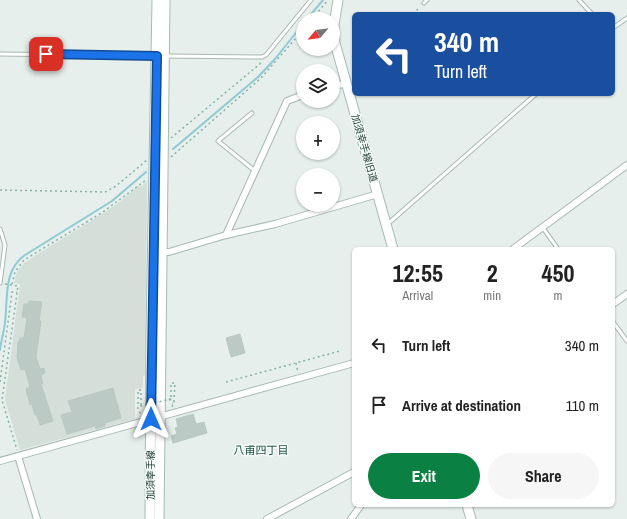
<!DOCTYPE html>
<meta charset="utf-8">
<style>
:root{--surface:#fff;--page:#f6f6f6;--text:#222;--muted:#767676;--accent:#0b8043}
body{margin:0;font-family:"Archivo Narrow","Noto Sans JP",sans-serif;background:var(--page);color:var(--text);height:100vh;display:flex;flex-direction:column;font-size:15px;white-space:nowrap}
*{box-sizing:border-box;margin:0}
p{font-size:13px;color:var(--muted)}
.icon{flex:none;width:22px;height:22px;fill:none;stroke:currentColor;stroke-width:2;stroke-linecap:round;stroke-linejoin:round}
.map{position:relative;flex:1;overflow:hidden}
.sheet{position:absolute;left:352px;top:247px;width:263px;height:260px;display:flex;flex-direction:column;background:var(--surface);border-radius:6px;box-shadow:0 1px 3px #0004}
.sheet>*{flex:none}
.guide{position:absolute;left:352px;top:12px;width:263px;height:84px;border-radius:6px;box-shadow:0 1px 3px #0004;background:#1a4fa0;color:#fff;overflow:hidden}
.needle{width:26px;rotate:241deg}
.buttons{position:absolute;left:296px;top:12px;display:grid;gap:8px}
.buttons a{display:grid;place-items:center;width:44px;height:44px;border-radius:50%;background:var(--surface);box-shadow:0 1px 3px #0004;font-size:20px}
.pin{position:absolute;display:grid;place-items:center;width:34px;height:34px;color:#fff;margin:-17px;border-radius:8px;box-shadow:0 2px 6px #0006}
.me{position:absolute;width:44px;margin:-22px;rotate:0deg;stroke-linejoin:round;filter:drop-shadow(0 0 3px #0008)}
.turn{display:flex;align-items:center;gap:14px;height:84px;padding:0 16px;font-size:18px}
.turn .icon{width:52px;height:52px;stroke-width:2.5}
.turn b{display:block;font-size:28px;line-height:34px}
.eta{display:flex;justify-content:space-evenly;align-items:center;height:68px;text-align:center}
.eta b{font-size:24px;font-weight:700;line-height:28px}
.cta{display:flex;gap:8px;margin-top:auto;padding:8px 16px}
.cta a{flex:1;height:46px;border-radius:24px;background:var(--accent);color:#fff;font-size:16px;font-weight:700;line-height:46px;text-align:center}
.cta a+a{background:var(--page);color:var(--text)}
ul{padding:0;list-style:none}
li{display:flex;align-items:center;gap:12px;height:60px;padding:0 16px}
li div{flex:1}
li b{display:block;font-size:15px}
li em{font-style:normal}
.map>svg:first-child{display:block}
</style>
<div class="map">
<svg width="627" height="519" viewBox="0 0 627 519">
<rect width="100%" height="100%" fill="#e6efeb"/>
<!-- built -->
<path fill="#d4dfda" d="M147,181L145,375L143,376V388L135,389V419L20,450L5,400L20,284L14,283L17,272L25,262L102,214L117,204L138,186H142Z"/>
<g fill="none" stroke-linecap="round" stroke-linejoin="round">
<!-- stream -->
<g stroke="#8ec9d4" stroke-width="2">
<path d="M307,19L323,0"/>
<path d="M173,149L258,77L275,59L303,24"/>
<path d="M0,350C1,341 4,332 5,322C8,299 3,270 25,255L112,201L146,172"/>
</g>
</g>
<!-- building -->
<g fill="#bbcac4" stroke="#b8c9c2">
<path d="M29,301L42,302L39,321H41L36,357L40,369L44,368L45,373L41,375L43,383L41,384L53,421L40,425L37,415H35L32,404L30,405L26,389L30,387L25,369L21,370L17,358L18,342H19L20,338H24L27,318L22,317L24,304H28Z"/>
<path d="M240,334L245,353L231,357L226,338Z"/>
<path d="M113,388L121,418L105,423V426L96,429L95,426L67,434L61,415L72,412L68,401Z"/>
<path d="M193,414L196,424L204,422L207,433L173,443L171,436L177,434L175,428L178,427L176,419Z"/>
</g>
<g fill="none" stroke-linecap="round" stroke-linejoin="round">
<defs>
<g id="lane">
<path d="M579,0L592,14"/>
<path d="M424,3L427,0"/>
<path d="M613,28L627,18"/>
<path d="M0,54L155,56"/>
<path d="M166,56L262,57L266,55L311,0"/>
<path d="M252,113L218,141L255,171"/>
<path d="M386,223L391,221L536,94"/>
<path d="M543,228L558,249"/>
<path d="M0,229L5,245L0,283"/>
<path d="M613,322L627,341"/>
</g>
<g id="street">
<path d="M333,87L346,83"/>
<path d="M226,235L287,101L303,95"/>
<path d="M513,249L627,165"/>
<path d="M162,252H169L226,235L275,224L378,194"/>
<path d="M613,304L627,294"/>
<path d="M18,456L37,519"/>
<path d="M0,461L354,363"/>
<path d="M267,519L354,472"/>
<path d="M351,519L361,505"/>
</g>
<g id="secondary">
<path d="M338,0L334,25L335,43L393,249"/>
<path d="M467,505L471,519"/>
<path d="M150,519L151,333L157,0"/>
<path d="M159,519L165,0"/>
</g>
</defs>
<!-- lane casing -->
<use href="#lane" stroke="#a8b8b2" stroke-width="5"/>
<!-- street casing -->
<use href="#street" stroke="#a8b8b2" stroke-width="8"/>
<!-- secondary casing -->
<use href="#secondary" stroke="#a4bbb3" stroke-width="11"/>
<!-- path -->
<g stroke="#86b3a5" stroke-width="1.5" stroke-dasharray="2 3" stroke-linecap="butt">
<path d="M413,14L420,7"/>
<path d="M312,19L328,0"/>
<path d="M171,138L261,63V61"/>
<path d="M171,157L261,78L303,30"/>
<path d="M0,190L105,192L116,186L147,160"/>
<path d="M5,284L18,286L2,400L17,450"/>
<path d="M12,284L15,272L24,260L103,212L146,180"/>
<path d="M296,363L298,373"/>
<path d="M0,382L12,292H17"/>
<path d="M226,382L340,351"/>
<path d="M171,397V383H175L174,401L172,407"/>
<path d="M169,399L173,403"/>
<path d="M141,405V390H138V409L141,415"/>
</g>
<!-- lane -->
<use href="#lane" stroke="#fff" stroke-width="3"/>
<!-- street -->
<use href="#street" stroke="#fff" stroke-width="6"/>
<!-- secondary -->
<use href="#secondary" stroke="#fff" stroke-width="9"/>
<!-- path-bridge -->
<path stroke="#86b3a5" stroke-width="1.5" stroke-dasharray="2 3" stroke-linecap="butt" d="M141,405V406L171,399V397"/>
</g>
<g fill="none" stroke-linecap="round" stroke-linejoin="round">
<defs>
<path id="route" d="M46,54L157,56L151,419"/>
</defs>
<!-- route casing -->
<use href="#route" stroke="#114b97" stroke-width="10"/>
<!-- route -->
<use href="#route" stroke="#1a73e8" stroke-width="7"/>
</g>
<g text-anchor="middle" stroke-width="3" stroke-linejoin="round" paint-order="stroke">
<!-- street labels -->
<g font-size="10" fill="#24423a" stroke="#f7fbf9">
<text transform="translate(365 148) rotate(74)" y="4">加須幸手線旧道</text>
<text transform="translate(150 475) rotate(-90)" y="4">加須幸手線</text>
</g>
<!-- neighbourhood labels -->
<g font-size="11" fill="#1f5548" stroke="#f7fbf9">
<text x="261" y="454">八甫四丁目</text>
</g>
</g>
</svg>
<div class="buttons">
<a><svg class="needle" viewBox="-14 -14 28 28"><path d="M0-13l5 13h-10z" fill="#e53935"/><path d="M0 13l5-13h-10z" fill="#767676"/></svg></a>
<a><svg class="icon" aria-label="layers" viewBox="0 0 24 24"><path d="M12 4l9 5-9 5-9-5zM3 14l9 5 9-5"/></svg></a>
<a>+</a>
<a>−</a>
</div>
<div class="pin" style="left:46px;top:54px;background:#d93025"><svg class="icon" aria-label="arrive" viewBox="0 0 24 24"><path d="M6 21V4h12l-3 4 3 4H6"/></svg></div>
<svg class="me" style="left:151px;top:419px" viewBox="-20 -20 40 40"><path d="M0-17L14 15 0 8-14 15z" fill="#1a73e8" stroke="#fff" stroke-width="4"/></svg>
<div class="guide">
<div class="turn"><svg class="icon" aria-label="left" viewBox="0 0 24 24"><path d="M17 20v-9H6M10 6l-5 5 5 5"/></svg><div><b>340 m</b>Turn left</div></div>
</div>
<section class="sheet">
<div class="eta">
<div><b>12:55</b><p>Arrival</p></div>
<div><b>2</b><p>min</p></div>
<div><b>450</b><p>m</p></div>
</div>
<ul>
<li><svg class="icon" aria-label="left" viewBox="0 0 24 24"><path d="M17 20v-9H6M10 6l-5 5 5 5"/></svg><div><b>Turn left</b></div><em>340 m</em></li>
<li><svg class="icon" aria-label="arrive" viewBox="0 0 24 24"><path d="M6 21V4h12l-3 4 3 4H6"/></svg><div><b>Arrive at destination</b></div><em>110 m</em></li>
</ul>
<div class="cta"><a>Exit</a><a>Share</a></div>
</section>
</div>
